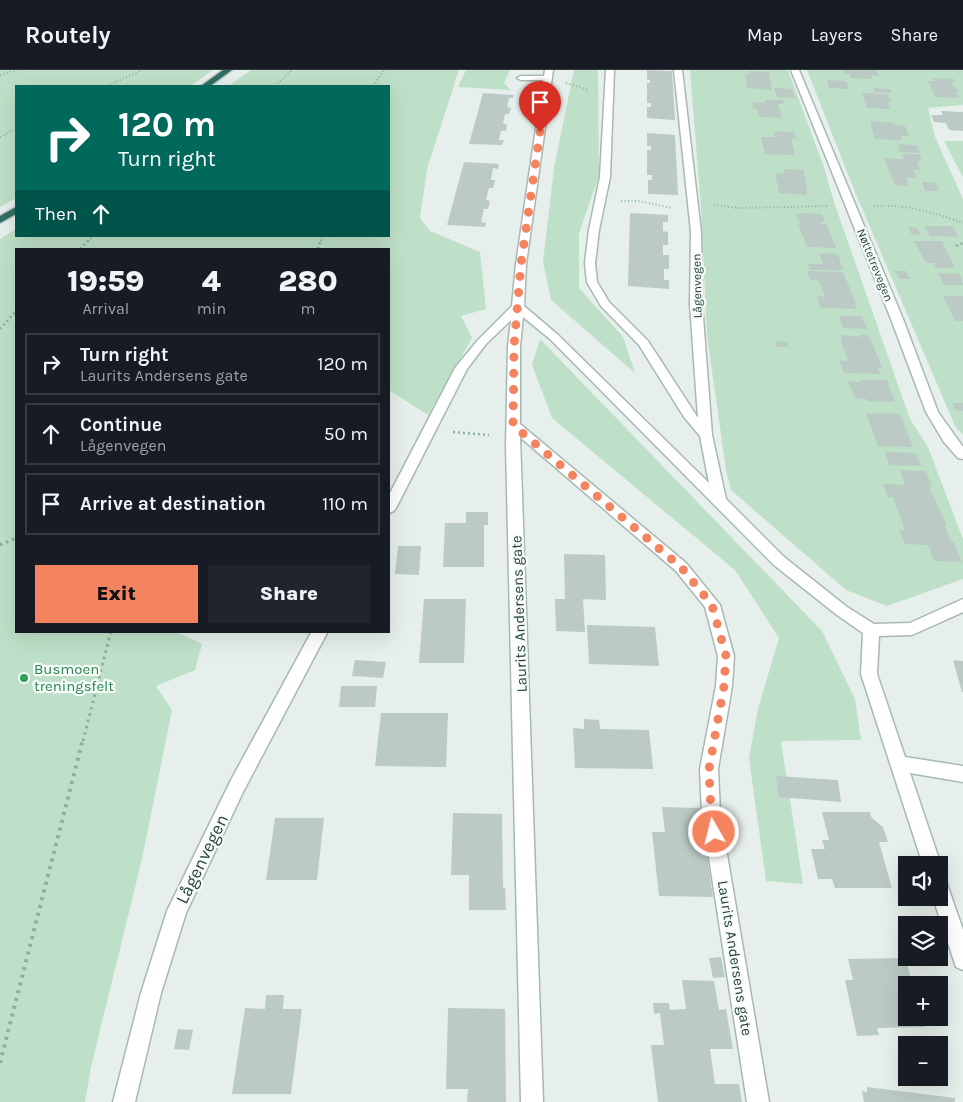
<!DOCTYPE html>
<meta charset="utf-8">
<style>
:root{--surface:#171b24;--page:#20242c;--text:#f1f3f6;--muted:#9ea1a6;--line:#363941;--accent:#f4845f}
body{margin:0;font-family:Karla,sans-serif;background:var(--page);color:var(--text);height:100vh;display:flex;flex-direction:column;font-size:19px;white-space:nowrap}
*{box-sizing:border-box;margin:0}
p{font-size:16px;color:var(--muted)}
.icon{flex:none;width:28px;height:28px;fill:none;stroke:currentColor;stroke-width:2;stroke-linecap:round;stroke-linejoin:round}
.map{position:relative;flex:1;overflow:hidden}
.drawer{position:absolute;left:15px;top:178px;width:375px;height:385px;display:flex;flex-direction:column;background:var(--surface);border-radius:0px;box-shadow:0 5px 20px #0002}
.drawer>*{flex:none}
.guide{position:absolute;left:15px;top:15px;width:375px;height:152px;border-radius:0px;box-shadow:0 5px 20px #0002;background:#00695c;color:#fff;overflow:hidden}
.tools{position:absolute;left:898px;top:786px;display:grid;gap:10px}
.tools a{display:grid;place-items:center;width:50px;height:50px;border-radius:0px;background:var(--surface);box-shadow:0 5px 20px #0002;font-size:25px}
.pin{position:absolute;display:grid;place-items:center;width:42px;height:42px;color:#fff;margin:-51px -21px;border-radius:50% 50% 50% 0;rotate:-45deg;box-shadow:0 0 5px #0007}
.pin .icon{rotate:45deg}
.me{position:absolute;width:55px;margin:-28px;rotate:352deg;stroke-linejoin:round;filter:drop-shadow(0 0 4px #0008)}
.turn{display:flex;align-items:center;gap:18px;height:105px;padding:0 20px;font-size:22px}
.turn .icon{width:65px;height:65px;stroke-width:2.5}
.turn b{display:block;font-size:35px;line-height:42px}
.then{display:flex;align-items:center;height:48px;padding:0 20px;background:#0003;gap:10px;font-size:19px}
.eta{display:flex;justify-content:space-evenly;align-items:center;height:85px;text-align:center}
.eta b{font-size:30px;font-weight:800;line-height:35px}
.button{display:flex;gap:10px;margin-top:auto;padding:10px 20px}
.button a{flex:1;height:58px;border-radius:0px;background:var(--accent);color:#111;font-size:20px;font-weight:800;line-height:58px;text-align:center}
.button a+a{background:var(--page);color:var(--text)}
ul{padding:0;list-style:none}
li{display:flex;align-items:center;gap:15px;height:62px;margin:0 10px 8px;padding:0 10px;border:2px solid var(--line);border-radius:0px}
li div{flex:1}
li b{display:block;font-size:19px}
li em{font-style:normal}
header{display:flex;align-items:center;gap:30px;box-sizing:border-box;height:70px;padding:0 25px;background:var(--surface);border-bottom:1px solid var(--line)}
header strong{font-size:24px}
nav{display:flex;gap:28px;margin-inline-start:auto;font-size:18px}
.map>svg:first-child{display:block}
</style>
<header>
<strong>Routely</strong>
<nav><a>Map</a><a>Layers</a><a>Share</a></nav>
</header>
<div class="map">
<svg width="963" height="1032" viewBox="0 0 963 1032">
<rect width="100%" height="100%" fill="#e6efeb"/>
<!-- green -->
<g fill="#bfe0c8">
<path d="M0,0H213L190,16H16V128L0,137Z"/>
<path d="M251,0H459L427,99L420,148L430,161L480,182L486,239L461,246L472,268L428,345L389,320V179H16V561H174L202,574L195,600L156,616L172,640L142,789L91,997L85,1032H0V169L16,159V166H389V16H229Z"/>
<path d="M466,0H510L504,13L511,20L458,17Z"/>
<path d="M574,0H598L599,106L579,163V218L623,267L635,303L551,230L543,192L554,98Z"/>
<path d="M690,0H788L824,97L834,132L910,349L928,377L963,469V509L887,536L846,520L731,420L726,400L707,266L701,138Z"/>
<path d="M807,0H963V35L928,38L935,67L963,129V365L955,356L855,122Z"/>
<path d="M944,71H963V107L960,102Z"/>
<path d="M540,269L822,561L855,629L861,670L781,671L803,814L766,811L749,688L758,639L779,568L735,500L552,348L532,295Z"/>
</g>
<!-- building -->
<g fill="#bbcac4">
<path d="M647,0L672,1L675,50L647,48V37H651V33H647V13H650V10H647Z"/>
<path d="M843,0H877L879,6L871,5L872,9L851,8L850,4H844Z"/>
<path d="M748,1L769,2L772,20L747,18L745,4H749Z"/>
<path d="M936,8L954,9L956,13H951L959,22H956L959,28L935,27L928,11H934L933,9Z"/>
<path d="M827,10L846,11L849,19L829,18Z"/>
<path d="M774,18L792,19L795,28L777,27Z"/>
<path d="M873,18L890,19L892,23L875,22Z"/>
<path d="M483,23L514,25L513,28H509L507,37L511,38L509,44H505L503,54H507L506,61H501L499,70H504L502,75L469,74Z"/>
<path d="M862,23L888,24L891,32H888L890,39L867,38Z"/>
<path d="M765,30H783L784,34H778L782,48L759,47L757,39H753L752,32L766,33Z"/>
<path d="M941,41L963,42V61L949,60L946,53L934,52L931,45H943Z"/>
<path d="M870,51L894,53L895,55L905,56L909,66H901L902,70L875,69Z"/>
<path d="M774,61L794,62L796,69H791L795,85L765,84L761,67H775Z"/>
<path d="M647,63L675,65L678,125L648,124V110H652V105H647V80H651V76H647Z"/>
<path d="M898,74L917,75L920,83L900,82Z"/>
<path d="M902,84H919L922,91H917L920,100L913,99L917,108H906L909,116L895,115L884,88L904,89Z"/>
<path d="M464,92L499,94L498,99L493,98L491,110H495L493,118H489L486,130L490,131L488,139H484L481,152L486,153L485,157L447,155Z"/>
<path d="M783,99L804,100L807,125L779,123L775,103L784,104Z"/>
<path d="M922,112L936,113L939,121H925Z"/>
<path d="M630,143L668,145V152H663V161L668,162V175H663V185H669V199H664V210H669V219L628,216Z"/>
<path d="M801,143L822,144L825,152H820L821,154H826L836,178L807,177L798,153H803L799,151L796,144Z"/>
<path d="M925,156H952L958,167L930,166Z"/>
<path d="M908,157L917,158L921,165L911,164Z"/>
<path d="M914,171H942L955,198H936L934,193H926Z"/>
<path d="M819,183L838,184L843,200H810L808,194H823Z"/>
<path d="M807,201L843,202L856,233H854L857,239L820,238L817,226L825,227L819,211L810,210Z"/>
<path d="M895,201H906L910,209H899Z"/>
<path d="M938,203L960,204L963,215H944Z"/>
<path d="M943,226H963V251H955Z"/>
<path d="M839,246H862L867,259L843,258Z"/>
<path d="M860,264L867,265L871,270L882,298H878L880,304L844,303L839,290L848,291L840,269H842L841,265L861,267Z"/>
<path d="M787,271L789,277H777L775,272Z"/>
<path d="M859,310H887L895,332L867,331L866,329L855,328L848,311L860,312Z"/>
<path d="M952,333H963V341H956Z"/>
<path d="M866,343L900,344L913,377L878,376Z"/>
<path d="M885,382L916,383L921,396L889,395Z"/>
<path d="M900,400L926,401L932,417H929L947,456H945L951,472H954L962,492L934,491L928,475L905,474L899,460H905L893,427H888L883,414L905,415Z"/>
<path d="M466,442H488V455H484V497H443L445,453H466Z"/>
<path d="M398,476H421L419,505L395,504Z"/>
<path d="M564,484L605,485L606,530L583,529L585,562L556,561L555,529H565Z"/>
<path d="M424,529H466L464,593H419Z"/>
<path d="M587,555L655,557L659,596L589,594Z"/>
<path d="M355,590L386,592L383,608L352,606Z"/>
<path d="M953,590L963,591V622H962Z"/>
<path d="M341,616H377L375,637H339Z"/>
<path d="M381,643H448L446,697L375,696Z"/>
<path d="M584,649L599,650L600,659L649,660L653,699L575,698L573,658L584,659Z"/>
<path d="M776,706L838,710L841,732L779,727Z"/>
<path d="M662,737L700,738L713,827L659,826L652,762H665Z"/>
<path d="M822,742H870L871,747L883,757L888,772H879L892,818H835L832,809H818L811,779H825L822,770H829Z"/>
<path d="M453,743L502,744L503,818H505L506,840H469V805H451Z"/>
<path d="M275,748H324L317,810H266Z"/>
<path d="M721,887L725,907L713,908L709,888Z"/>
<path d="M905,888L911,908H919L921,915H906V948H922L925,957L877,958L879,965L857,966L845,910H853L848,889Z"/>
<path d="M682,910L714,911L719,940L726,939L733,979H710L715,1014H739L742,1032H658L651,975H664L660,943L654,944L653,933H669L670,940L686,939Z"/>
<path d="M266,925H284L283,939H302L291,1024H232L245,938L265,939Z"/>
<path d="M448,938L505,939L506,1032H467L468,1019H446Z"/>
<path d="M178,959L193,960L189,980L174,979Z"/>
<path d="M867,1017L955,1028V1032H864L862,1021L867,1022Z"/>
</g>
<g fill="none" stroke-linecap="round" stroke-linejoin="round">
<defs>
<g id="minor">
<path d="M545,0H553L526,194L524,236L558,265L709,413L700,366L684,347L639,275L601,236L587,212L585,193L589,160L600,107L606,0H614L610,107L599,160L595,193L597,212L609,232L648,271L698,348L690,234L691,162L674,0H682L701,162L702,234L712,365L726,429L784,487L847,537L874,554L910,553L963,529V542L912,565L879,566L877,604L905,687L963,696V712L910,703L941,795L939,801V795H923L861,604L863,563L837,545L774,495L550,269L523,247L520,276V354L686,493L720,535L734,586L732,616L718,699L720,743L769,1032H747L702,743L700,699L716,616L718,586L705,537L676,501L520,367L543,1032H521L506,376L508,276L511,250L486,274L467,299L396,438L394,441L389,443V425L455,298L478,270L512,236L516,194L543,10H521L517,8L521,6H544Z"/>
<path d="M791,0H799L903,249L938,342L963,377V389L958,388L944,372L926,342L891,249Z"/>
<path d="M312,561H328L243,722L186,843L161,923L135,1032H113L141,923L167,841L231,710Z"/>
<path d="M939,808L946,811L963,860V900L956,897L933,828H939Z"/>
</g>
<g id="highway">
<path d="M223,0H232L210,16H201Z"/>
<path d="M16,137V144L0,153V146Z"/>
</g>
</defs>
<!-- minor casing -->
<use href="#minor" stroke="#a8b8b2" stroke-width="3"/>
<!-- highway casing -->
<use href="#highway" stroke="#c2cac8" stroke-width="3"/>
<!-- path-far3 -->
<g stroke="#86b3a5" stroke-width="2" stroke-dasharray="1 2.5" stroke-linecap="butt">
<path d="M0,5L17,0"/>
<path d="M566,13L589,20"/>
<path d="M107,16L142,0"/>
<path d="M275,16L292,0"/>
<path d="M373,16L384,0"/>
<path d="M0,67L16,59"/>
<path d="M621,131H639L671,138"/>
<path d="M714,135L738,138L828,136"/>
<path d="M874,136C905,134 934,142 963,153"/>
<path d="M88,171L93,166"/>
<path d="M321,171L322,166"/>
</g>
<!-- path-far2 -->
<g stroke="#86b3a5" stroke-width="2.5" stroke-dasharray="2 3" stroke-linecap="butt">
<path d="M956,176L963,173"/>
<path d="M80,179L90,169"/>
<path d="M318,179L321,169"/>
<path d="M0,259L16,241"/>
<path d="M453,362L489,365"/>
</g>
<!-- path-far1 -->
<g stroke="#86b3a5" stroke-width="3" stroke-dasharray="2.5 4" stroke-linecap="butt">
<path d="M0,475L16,468"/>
<path d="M83,671L111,561"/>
</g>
<!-- path -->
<path stroke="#86b3a5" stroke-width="4" stroke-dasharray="3 5" stroke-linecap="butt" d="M0,993L83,669"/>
<!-- minor -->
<use href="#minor" fill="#fff" fill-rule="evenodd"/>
<!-- highway -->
<use href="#highway" fill="#2f6f62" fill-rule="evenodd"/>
</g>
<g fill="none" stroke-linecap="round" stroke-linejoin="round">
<!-- route -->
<path stroke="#f4845f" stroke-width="9" stroke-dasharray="0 16.2" d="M540,62L521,194L514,276L513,355L681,497L712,535L726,586L724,616L709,699L711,743L714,762"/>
</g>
<!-- markers -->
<circle fill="#2e9e5b" stroke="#f7fbf9" stroke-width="2" cx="24" cy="608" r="5"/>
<g text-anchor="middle" stroke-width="4.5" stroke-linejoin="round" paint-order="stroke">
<!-- far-street labels -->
<g font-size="12" fill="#24423a" stroke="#f7fbf9">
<text transform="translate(875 195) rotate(68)" y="4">Nøttetrevegen</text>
<text transform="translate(697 216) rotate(-91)" y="4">Lågenvegen</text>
</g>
<!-- street labels -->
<g font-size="15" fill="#24423a" stroke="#f7fbf9">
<text transform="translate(519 544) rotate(-92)" y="5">Laurits Andersens gate</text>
<text transform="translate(735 888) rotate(81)" y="5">Laurits Andersens gate</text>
</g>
<!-- leisure labels -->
<g font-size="15" fill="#27864d" stroke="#f7fbf9" text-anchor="start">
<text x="34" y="604">Busmoen<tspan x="34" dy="17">treningsfelt</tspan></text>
</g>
<!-- near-street labels -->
<g font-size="18" fill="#24423a" stroke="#f7fbf9">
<text transform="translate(202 789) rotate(-64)" y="6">Lågenvegen</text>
</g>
</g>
</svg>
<div class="tools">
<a><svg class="icon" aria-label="sound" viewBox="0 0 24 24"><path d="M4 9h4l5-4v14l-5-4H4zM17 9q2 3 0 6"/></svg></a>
<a><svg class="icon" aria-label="layers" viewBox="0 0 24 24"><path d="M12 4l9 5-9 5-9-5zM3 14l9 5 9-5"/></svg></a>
<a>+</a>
<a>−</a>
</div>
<div class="pin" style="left:540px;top:62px;background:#d93025"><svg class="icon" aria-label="arrive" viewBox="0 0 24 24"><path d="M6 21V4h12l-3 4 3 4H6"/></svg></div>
<svg class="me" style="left:714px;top:762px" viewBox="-20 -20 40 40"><circle r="17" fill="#f4845f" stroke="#fff" stroke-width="3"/><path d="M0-11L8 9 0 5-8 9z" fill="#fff"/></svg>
<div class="guide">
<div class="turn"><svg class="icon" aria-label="right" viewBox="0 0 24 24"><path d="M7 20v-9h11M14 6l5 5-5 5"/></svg><div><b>120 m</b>Turn right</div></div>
<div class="then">Then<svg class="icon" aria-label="ahead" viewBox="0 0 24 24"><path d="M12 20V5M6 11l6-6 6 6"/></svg></div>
</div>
<section class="drawer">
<div class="eta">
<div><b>19:59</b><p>Arrival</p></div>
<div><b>4</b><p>min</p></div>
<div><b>280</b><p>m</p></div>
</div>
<ul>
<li><svg class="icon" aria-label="right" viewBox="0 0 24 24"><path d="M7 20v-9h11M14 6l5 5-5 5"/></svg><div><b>Turn right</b><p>Laurits Andersens gate</p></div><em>120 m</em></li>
<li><svg class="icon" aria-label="ahead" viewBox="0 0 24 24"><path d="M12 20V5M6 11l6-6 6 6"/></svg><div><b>Continue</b><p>Lågenvegen</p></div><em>50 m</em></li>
<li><svg class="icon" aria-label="arrive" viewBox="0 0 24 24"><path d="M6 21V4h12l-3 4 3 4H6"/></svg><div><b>Arrive at destination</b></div><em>110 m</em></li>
</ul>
<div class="button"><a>Exit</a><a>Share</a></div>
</section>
</div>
